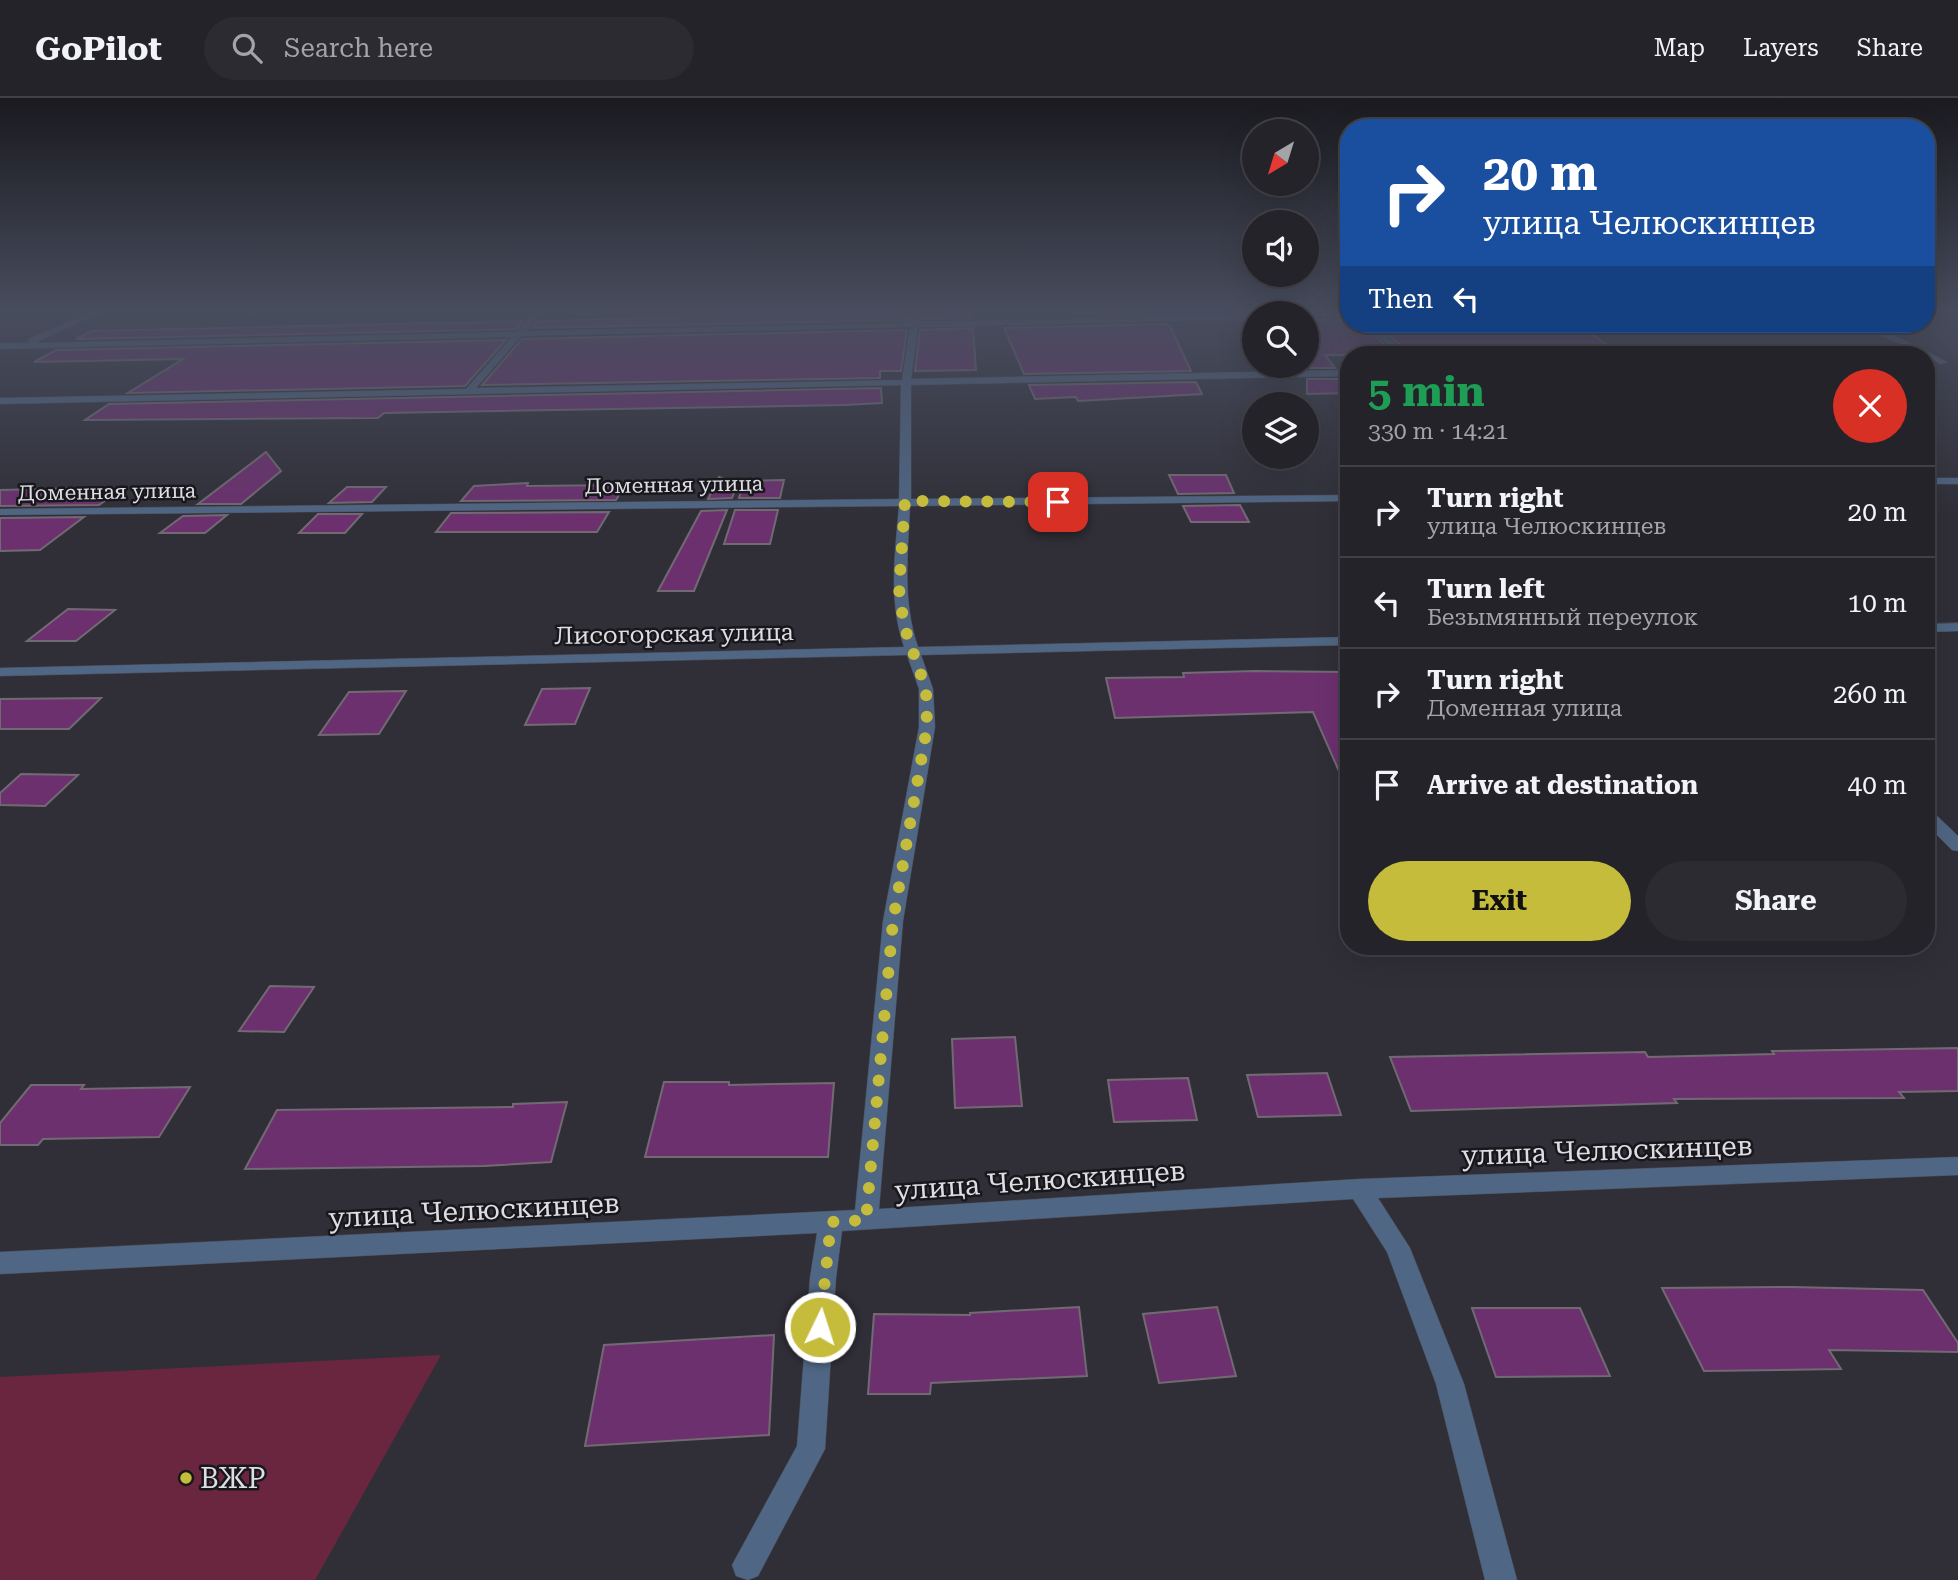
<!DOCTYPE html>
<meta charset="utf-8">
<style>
:root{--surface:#24232a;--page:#2c2b32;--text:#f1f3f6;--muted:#a3a4a8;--line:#414047;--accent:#c6bc3c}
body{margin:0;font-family:"Roboto Serif",serif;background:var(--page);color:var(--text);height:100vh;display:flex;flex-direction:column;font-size:26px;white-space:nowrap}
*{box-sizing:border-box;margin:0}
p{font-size:23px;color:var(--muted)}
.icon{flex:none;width:38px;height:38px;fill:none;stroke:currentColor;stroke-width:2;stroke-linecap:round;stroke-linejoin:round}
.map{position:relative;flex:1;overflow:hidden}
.drawer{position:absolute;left:1340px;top:248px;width:595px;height:609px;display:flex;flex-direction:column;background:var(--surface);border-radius:28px;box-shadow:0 7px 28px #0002,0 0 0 2px var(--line)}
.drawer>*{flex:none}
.banner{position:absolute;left:1340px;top:21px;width:595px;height:214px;border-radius:28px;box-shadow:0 7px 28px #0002,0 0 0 2px var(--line);background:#1a4fa0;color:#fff;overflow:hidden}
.needle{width:46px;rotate:218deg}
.tools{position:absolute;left:1242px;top:21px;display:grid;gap:14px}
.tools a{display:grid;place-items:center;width:77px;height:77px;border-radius:50%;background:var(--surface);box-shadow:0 7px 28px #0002,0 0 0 2px var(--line);font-size:35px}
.pin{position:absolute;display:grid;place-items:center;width:60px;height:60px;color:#fff;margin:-30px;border-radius:14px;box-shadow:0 4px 10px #0006}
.me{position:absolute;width:77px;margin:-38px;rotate:4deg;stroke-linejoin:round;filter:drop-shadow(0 0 5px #0008)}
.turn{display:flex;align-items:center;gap:24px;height:147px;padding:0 28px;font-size:32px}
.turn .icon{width:91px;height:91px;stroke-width:2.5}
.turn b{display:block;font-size:49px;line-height:60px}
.then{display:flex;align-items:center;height:66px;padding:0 28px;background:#0003;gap:14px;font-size:26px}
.round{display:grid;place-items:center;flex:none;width:74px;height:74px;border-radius:37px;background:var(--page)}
.headline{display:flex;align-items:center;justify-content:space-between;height:119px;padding:0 28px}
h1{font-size:42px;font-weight:700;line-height:52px;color:#1e9e55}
.action{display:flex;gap:14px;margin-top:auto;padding:14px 28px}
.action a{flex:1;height:80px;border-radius:42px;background:var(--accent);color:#111;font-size:28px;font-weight:700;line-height:80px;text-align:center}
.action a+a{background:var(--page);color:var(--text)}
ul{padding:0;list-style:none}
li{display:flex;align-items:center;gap:21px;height:91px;padding:0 28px;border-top:2px solid var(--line)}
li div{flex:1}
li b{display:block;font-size:26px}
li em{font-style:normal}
header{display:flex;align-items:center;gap:42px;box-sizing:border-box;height:98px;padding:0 35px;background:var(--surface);border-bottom:2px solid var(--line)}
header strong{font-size:33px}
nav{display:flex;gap:38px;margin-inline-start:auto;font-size:24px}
.search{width:490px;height:63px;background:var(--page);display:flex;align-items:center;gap:18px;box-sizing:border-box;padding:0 24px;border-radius:38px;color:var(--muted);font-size:26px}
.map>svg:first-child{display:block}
</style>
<header>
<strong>GoPilot</strong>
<div class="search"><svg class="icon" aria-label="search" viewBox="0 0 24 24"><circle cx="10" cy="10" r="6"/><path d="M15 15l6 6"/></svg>Search here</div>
<nav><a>Map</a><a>Layers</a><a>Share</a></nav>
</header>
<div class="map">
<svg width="1958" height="1482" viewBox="0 0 1958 1482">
<rect width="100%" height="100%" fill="#302f38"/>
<!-- green -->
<path fill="#6b263f" d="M441,1257L315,1482H0V1279Z"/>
<!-- building -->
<g fill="#6c306f" stroke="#726a72" stroke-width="2">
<path d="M1101,212H1163L1165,216L1103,218Z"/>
<path d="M972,215V220L921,221L922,216Z"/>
<path d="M789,216H909L908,222L532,230L538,223Z"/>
<path d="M1307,222H1349V226H1362L1396,257H1325L1335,270H1307Z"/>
<path d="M523,223L516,231L76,241L92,233Z"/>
<path d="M1169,226L1191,273L1024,276L1004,230Z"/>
<path d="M1377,226H1576L1623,257H1411Z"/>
<path d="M973,230L976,272L915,273L920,232Z"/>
<path d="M907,232L901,273H880V280L482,287L522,241Z"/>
<path d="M506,242L465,288L128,295L183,261L34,264L56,252Z"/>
<path d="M1307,281H1345L1349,285V295L1307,296Z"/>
<path d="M1196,284L1202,296L1078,303L1076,299L1035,301L1029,287Z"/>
<path d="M881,290L882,305L844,307L384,315L378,320L85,322L109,306Z"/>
<path d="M266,354L281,373L241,406H198Z"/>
<path d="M1169,377H1226L1234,395L1178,396Z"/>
<path d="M719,379L737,387L732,400L708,401Z"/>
<path d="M784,382L780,400H739L744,383Z"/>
<path d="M528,385L527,388L625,387L616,402L461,403L474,388Z"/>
<path d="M347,389H386L372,404L329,405Z"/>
<path d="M83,390L121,391L99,407L0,408V392Z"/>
<path d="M1240,407L1249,424H1191L1183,408Z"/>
<path d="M727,412L694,493H658L701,413Z"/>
<path d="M735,412H778L770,446H724Z"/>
<path d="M609,414L597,434H436L451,415Z"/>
<path d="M318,416H362L345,435H299Z"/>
<path d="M227,417L205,435H160L183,418Z"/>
<path d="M84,419L40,452L0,453V420Z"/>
<path d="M68,511L115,512L76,543H27Z"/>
<path d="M1256,573L1349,574V696L1313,614L1115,620L1106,580L1184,579L1183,575Z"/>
<path d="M590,590L575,626L525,627L542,591Z"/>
<path d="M406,593L379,636L319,637L349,594Z"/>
<path d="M101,600L69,631H0V601Z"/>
<path d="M21,676L78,677L45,708L0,707V695Z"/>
<path d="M270,888L314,889L284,934L239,933Z"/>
<path d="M1015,939L1022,1008L955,1010L952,941Z"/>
<path d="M1958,950V993L1899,994L1904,1000L1674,1001L1677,1005L1411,1013L1390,959L1645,954L1648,959L1774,956L1772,953Z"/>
<path d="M1327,975L1341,1017L1258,1019L1247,977Z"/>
<path d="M1188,980L1197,1022L1114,1024L1108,982Z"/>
<path d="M664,984H729V987L834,985L828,1059H645Z"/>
<path d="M31,987H84L81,991L190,989L159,1039L43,1041L38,1047H0V1025Z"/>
<path d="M567,1004L551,1064L484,1068L245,1071L277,1012L513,1009V1006Z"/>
<path d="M1792,1189L1923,1192L1958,1245V1254L1829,1252L1841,1271L1704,1273L1662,1190Z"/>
<path d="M1079,1209L1087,1278L931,1285L930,1296H868L874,1216L970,1217V1215Z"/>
<path d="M1217,1209L1236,1278L1159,1285L1143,1216Z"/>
<path d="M1472,1210H1580L1610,1278L1496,1279Z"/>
<path d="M774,1237L769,1337L585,1348L604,1247Z"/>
</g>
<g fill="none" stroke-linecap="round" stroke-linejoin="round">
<defs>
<g id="minor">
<path d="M96,212H106L35,245L517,234L536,212H544L526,233L910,225L912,212H920L918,224L1255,217V221L918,229L911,281L1349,272V278L911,287V401L1349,397V403L910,408C908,456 902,502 918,549L1349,539V547L921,557L933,591L935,629L903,823L879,1111L1359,1081L1958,1059V1077L1378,1100L1410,1150L1464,1286L1517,1482H1485L1436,1286L1387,1154L1353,1101L842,1133L836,1180L825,1351L758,1478L748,1482L736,1478L732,1467L797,1348L810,1180L817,1135L0,1176V1154L855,1112L883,823L919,629V591L907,557L0,578V570L904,549C888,502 895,456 899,408L0,417V411L899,401L901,287L0,306V300L466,291L512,239L0,251V245H29V241ZM910,229L902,282L476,290L521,238Z"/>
<path d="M1287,212H1296L1299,215H1290Z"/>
<path d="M1305,215H1349V219H1307V215Z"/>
<path d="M1364,226H1373L1409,257H1400Z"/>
<path d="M1852,226L1878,229L1947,264L1940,266L1927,257Z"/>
<rect x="1927" y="380" width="31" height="6"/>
<path d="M1958,525V533L1927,534V526Z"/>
<path d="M1927,713L1933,714L1958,738V753L1952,752L1927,727Z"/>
</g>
</defs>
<!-- minor casing -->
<use href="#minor" stroke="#4c4b54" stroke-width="1"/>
<!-- minor -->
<use href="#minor" fill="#4f6684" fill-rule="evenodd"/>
</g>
<!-- sky -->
<linearGradient id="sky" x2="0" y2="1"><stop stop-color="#1a1a1f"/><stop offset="0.51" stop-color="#484d5e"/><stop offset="1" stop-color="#484d5e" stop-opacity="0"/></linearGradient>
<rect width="1958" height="419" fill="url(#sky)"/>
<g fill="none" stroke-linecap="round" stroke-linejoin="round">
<!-- route -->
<path stroke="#c6bc3c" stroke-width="12" stroke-dasharray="0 21.6" d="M820,1229L831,1124L866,1122L893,823L927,629L926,591L904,528L899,491L905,403L1058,404"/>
</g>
<!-- markers -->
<circle fill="#c6bc3c" stroke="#18171c" stroke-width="2.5" cx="186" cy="1380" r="7"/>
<g text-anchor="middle" stroke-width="5" stroke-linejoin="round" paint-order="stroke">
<!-- far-street labels -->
<g font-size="21" fill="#dedde4" stroke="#18171c">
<text transform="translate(674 387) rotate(-1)" y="7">Доменная улица</text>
<text transform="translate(107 394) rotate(-1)" y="7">Доменная улица</text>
</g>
<!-- street labels -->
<g font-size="24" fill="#dedde4" stroke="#18171c">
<text transform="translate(674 536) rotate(-1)" y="8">Лисогорская улица</text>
</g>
<!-- near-street labels -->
<g font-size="28" fill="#dedde4" stroke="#18171c">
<text transform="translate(1607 1052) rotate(-2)" y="10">улица Челюскинцев</text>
<text transform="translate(1040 1082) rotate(-4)" y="10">улица Челюскинцев</text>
<text transform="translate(474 1112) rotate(-3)" y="10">улица Челюскинцев</text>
</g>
<!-- near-poi labels -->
<g font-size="28" fill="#dedde4" stroke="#18171c" text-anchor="start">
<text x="200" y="1390">ВЖР</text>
</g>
</g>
</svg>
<div class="tools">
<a><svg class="needle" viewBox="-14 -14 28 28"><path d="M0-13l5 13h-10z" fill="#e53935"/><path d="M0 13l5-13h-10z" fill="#a3a4a8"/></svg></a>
<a><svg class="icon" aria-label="sound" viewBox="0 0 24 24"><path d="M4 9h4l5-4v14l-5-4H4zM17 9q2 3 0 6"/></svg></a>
<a><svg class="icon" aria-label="search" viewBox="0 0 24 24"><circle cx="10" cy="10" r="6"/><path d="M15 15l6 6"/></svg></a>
<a><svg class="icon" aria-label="layers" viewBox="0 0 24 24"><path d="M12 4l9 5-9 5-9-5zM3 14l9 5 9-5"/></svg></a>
</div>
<div class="pin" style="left:1058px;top:404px;background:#d93025"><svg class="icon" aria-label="arrive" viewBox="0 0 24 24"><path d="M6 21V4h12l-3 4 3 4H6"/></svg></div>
<svg class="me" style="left:820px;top:1229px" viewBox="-20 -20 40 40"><circle r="17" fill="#c6bc3c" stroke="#fff" stroke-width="3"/><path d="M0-11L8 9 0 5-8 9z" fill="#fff"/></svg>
<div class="banner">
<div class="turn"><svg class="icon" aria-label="right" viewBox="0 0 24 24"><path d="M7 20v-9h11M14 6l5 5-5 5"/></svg><div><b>20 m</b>улица Челюскинцев</div></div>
<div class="then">Then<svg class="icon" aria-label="left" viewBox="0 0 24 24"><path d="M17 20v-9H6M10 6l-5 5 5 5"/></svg></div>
</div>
<section class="drawer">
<div class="headline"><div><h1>5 min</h1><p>330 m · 14:21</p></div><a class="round" style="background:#d93025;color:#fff"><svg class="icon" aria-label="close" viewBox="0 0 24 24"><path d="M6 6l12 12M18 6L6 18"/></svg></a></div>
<ul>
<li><svg class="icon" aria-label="right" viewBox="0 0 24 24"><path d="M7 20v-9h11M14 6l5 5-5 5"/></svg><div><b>Turn right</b><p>улица Челюскинцев</p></div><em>20 m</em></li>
<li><svg class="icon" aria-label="left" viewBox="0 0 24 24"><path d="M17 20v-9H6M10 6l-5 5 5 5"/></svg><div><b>Turn left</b><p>Безымянный переулок</p></div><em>10 m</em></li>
<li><svg class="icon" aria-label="right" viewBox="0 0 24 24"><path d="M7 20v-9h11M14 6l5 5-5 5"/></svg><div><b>Turn right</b><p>Доменная улица</p></div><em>260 m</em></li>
<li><svg class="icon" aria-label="arrive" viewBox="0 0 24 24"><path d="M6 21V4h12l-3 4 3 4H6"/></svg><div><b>Arrive at destination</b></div><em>40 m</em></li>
</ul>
<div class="action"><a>Exit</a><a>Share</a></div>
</section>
</div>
